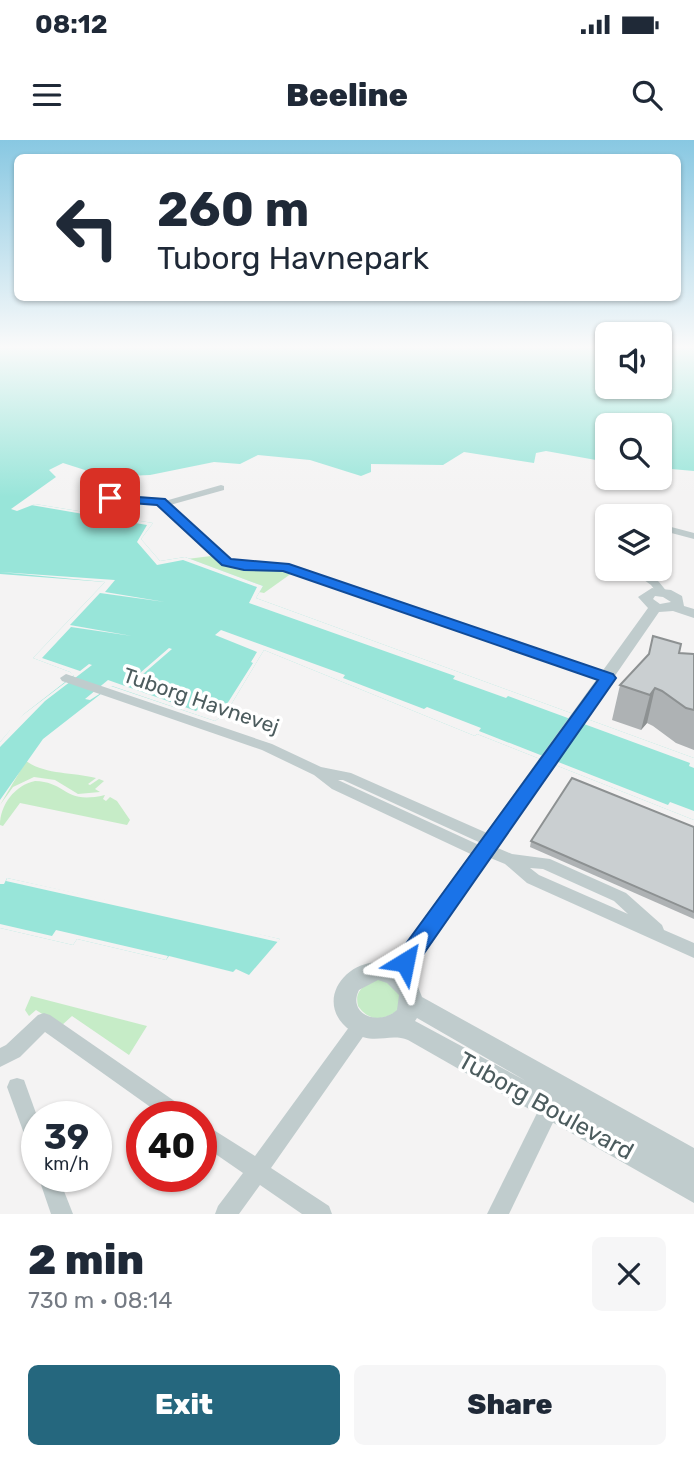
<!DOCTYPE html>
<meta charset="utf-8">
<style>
:root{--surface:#fff;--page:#f6f6f7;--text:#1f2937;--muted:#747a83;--accent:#25677e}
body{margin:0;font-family:Rubik,sans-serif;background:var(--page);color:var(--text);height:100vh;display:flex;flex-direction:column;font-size:26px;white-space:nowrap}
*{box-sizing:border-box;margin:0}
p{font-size:23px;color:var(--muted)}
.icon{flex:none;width:38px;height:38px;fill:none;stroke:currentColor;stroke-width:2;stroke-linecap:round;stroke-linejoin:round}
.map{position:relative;height:1074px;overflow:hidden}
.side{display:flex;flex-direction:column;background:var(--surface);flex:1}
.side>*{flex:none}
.top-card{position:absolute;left:14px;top:14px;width:667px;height:147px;border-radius:10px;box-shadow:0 2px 5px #0004;background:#fff;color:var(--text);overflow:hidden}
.buttons{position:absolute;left:595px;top:182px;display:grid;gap:14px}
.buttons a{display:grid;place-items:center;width:77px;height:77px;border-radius:10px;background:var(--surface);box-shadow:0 2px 5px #0004;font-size:35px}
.speed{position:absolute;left:21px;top:961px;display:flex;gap:14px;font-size:35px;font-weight:700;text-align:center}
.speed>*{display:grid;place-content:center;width:91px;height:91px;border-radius:50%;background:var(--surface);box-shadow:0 2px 5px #0004;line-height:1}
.speed small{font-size:18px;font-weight:400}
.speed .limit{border:10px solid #d22;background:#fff;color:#111}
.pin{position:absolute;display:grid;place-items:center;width:60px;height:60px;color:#fff;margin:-30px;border-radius:14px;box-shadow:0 4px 10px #0006}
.me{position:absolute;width:77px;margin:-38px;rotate:35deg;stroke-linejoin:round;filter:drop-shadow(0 0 5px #0008)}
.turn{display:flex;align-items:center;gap:24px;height:147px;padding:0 28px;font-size:32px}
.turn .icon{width:91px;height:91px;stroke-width:2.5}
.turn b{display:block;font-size:49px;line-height:60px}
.round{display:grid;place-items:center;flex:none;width:74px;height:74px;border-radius:10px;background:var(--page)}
.summary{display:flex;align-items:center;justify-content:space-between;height:119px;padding:0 28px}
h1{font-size:42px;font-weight:800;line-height:52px}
.action{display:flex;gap:14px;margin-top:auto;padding:14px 28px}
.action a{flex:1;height:80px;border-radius:10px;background:var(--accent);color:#fff;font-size:28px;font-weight:800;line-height:80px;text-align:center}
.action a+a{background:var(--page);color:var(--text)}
.status{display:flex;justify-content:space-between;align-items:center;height:49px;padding:0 35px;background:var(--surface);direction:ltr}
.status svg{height:19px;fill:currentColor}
header{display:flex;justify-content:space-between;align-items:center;height:91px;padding:0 28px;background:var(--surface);font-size:32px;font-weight:800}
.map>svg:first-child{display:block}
</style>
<div class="status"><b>08:12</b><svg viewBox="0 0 49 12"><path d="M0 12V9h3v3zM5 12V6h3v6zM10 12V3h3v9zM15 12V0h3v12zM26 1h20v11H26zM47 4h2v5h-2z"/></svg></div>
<header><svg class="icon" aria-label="menu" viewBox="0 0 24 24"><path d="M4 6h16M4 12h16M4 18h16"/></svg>Beeline<svg class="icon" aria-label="search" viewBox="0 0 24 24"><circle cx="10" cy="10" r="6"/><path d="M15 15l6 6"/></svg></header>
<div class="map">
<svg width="694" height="1074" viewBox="0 0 694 1074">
<rect width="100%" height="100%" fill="#f4f3f3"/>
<!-- green -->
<g fill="#c6ecc7">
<path d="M211,416C234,436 265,424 292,433L264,453L259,452L262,447L187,419Z"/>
<path d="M26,621C46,635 72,632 96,638L88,644L90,645L99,639L104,641L95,649L100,652L78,654L55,640L34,637L13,647L0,665Z"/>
<path d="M35,641C68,642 63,665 105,655L103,659L106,661L110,657L117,661L130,680L127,685L20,663L3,686L0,685C0,665 15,645 35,641Z"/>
<path d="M378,839L385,840L400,853L398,870C384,881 369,882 358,866C354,849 365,846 378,839Z"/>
<path d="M31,856L147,886L129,915L72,876L61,886L36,870L29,876L25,870Z"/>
</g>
<!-- water -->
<g fill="#98e5d9">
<path d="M0,206H607V247H660V206H694V331L660,328V285H607V322L546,311L536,313L534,323L464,312L443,325L371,324V332L361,336L310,320L258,315L240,324L214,322L150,335L127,336L110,330L101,334L92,329L88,331L63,323L49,330L56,337L11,369L17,371L35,364L153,383L141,399L160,421L185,417L263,446L256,458L694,618V680L477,594L475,596L264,510L226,573L215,581L111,546L43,599L0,660V602L24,574L74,535L70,532L33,518L105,442L0,434Z"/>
<path d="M7,738L280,799L249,835L236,829L233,832L169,816L166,820L77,799L73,805L0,788V744H4Z"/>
</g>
<!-- pier -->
<g fill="#f4f3f3">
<path d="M35,364L153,383L141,399L160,421L185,417L263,446L256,458L694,618V628L689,626L690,623L508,556L506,558L453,539L455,536L249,463L257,447L183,420L157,425L137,402L147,385L31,365Z"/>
<path d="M0,432L115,440L105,452L165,462L100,453L70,485L132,496L71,487L42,518L80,531L89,524L92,525L45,561L0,607V602L10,590L8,589L24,574L74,536L70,532L33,518L105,442Z"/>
<path d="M221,490L345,535L343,538L424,569L427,567L481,588L479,591L668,665L670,662L694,671V680L477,594L475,596L264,510L226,573L215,581L112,546L90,560L85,559L108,540L125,546L169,508L172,509L128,547L196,571L207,560L227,564L253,523L251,522L257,512L215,495Z"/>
<path d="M7,738L206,781L280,799L278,802L6,741Z"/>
<path d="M0,784L52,796L56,790L168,816L166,820L77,799L73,805L0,788Z"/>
</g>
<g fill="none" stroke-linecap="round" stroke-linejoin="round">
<!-- minor -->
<g fill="#c0cccd" fill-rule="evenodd">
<path d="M221,345L224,346V350L170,365L231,420L244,423L288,425L612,535L614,538L608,542L604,541L283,430L244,429L223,424L157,364L98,359L93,356L98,353L160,358L165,361Z"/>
<path d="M638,365L643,368L644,376H634L633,368Z"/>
<path d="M660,384L694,393V399L660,390Z"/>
<path d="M629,429C647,428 657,438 667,452L666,454H658L651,445Z"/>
<path d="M66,534L272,604L321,627L351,633L496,697L499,701L493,706L512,714L550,719L626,753L662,785L664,790L694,803V818L527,743L505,724L488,717L482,719L477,717L332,649L314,635L262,610L62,541L60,538ZM338,640H343L483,704L479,705ZM530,728L543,729L614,761L628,774L539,735Z"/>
<path d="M44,873L50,875L186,969L189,976H163L45,892L20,917L0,927V908L6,905L38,875Z"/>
<path d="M361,877L367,879L370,885L367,891L271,1028L329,1066L332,1074H302L260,1045L239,1074H215L218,1066L243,1033L201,1004V982L255,1016L355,879Z"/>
<path d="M17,938L24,940L37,976V1013L30,1010L7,947L10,940Z"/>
<path d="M550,958L557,961L560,968L509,1074H487L543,961Z"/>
<path d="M38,1036H58L73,1074H51Z"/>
</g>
<!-- tertiary -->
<path fill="#c0cccd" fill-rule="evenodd" d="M652,448L671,450L682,456L684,466L694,469V478L673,471L659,472L409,834L414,837L422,857L694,1008V1063L408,900C388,892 374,907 351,891C310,862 349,812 391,824L648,468L638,457ZM655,456L663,457L671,462L660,464L653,459ZM378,840L387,843L399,855L397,870C378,887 347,874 359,850ZM417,878L526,941L415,881Z"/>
</g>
<!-- wall -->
<g fill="#aeb2b4">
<path d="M679,513L694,514V610L676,603L653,586L647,583L641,590L612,580L620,545Z"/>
<path d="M694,687V779L530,707L531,701Z"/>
</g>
<!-- shaded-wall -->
<path fill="#8d9192" d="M655,548L647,583L641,590L650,555Z"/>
<!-- building -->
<g fill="#cacfd1" stroke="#8d9192" stroke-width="2">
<path d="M653,496L681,504L679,513L694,514V570L686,568L662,551L655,548L650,555L620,545L649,514Z"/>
<path d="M572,638L694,687V772L531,701Z"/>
</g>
<!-- sky -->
<linearGradient id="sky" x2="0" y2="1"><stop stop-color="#88c8e2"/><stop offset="0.58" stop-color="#fafafa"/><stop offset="1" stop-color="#fafafa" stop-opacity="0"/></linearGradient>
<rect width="694" height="357" fill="url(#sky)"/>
<!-- route -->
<path fill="#1a73e8" stroke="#114b97" stroke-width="2" d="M110,355L165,359L231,419L289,424L613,534L616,538L413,829L405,832L397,829L394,822L397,816L598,540L283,431L244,430L222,425L157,365L105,361V356Z"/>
<g text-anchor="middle" stroke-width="7" stroke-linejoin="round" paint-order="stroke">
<!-- street labels -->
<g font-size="21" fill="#4c5c5e" stroke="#fff">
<text transform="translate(201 561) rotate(19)" y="7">Tuborg Havnevej</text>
</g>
<!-- near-street labels -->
<g font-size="24" fill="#4c5c5e" stroke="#fff">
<text transform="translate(546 966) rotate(29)" y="8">Tuborg Boulevard</text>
</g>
</g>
</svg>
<div class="buttons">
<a><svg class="icon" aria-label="sound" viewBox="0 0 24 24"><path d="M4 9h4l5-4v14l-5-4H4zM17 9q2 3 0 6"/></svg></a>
<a><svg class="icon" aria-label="search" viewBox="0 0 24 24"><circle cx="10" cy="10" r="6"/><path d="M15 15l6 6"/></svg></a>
<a><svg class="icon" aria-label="layers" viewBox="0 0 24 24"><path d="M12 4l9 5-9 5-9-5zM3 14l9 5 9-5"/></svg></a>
</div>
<div class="speed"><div>39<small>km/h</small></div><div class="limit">40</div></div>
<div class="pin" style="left:110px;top:358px;background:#d93025"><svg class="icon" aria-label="arrive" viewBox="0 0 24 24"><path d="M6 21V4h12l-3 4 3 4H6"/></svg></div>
<svg class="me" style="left:405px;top:822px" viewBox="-20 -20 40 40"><path d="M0-17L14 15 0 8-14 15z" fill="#1a73e8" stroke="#fff" stroke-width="4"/></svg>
<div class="top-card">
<div class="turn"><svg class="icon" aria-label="left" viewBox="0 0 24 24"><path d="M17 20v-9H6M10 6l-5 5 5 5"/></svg><div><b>260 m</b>Tuborg Havnepark</div></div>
</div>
</div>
<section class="side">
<div class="summary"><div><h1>2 min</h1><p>730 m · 08:14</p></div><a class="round"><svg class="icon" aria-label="close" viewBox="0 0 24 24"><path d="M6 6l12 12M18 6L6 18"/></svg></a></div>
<div class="action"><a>Exit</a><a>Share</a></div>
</section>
